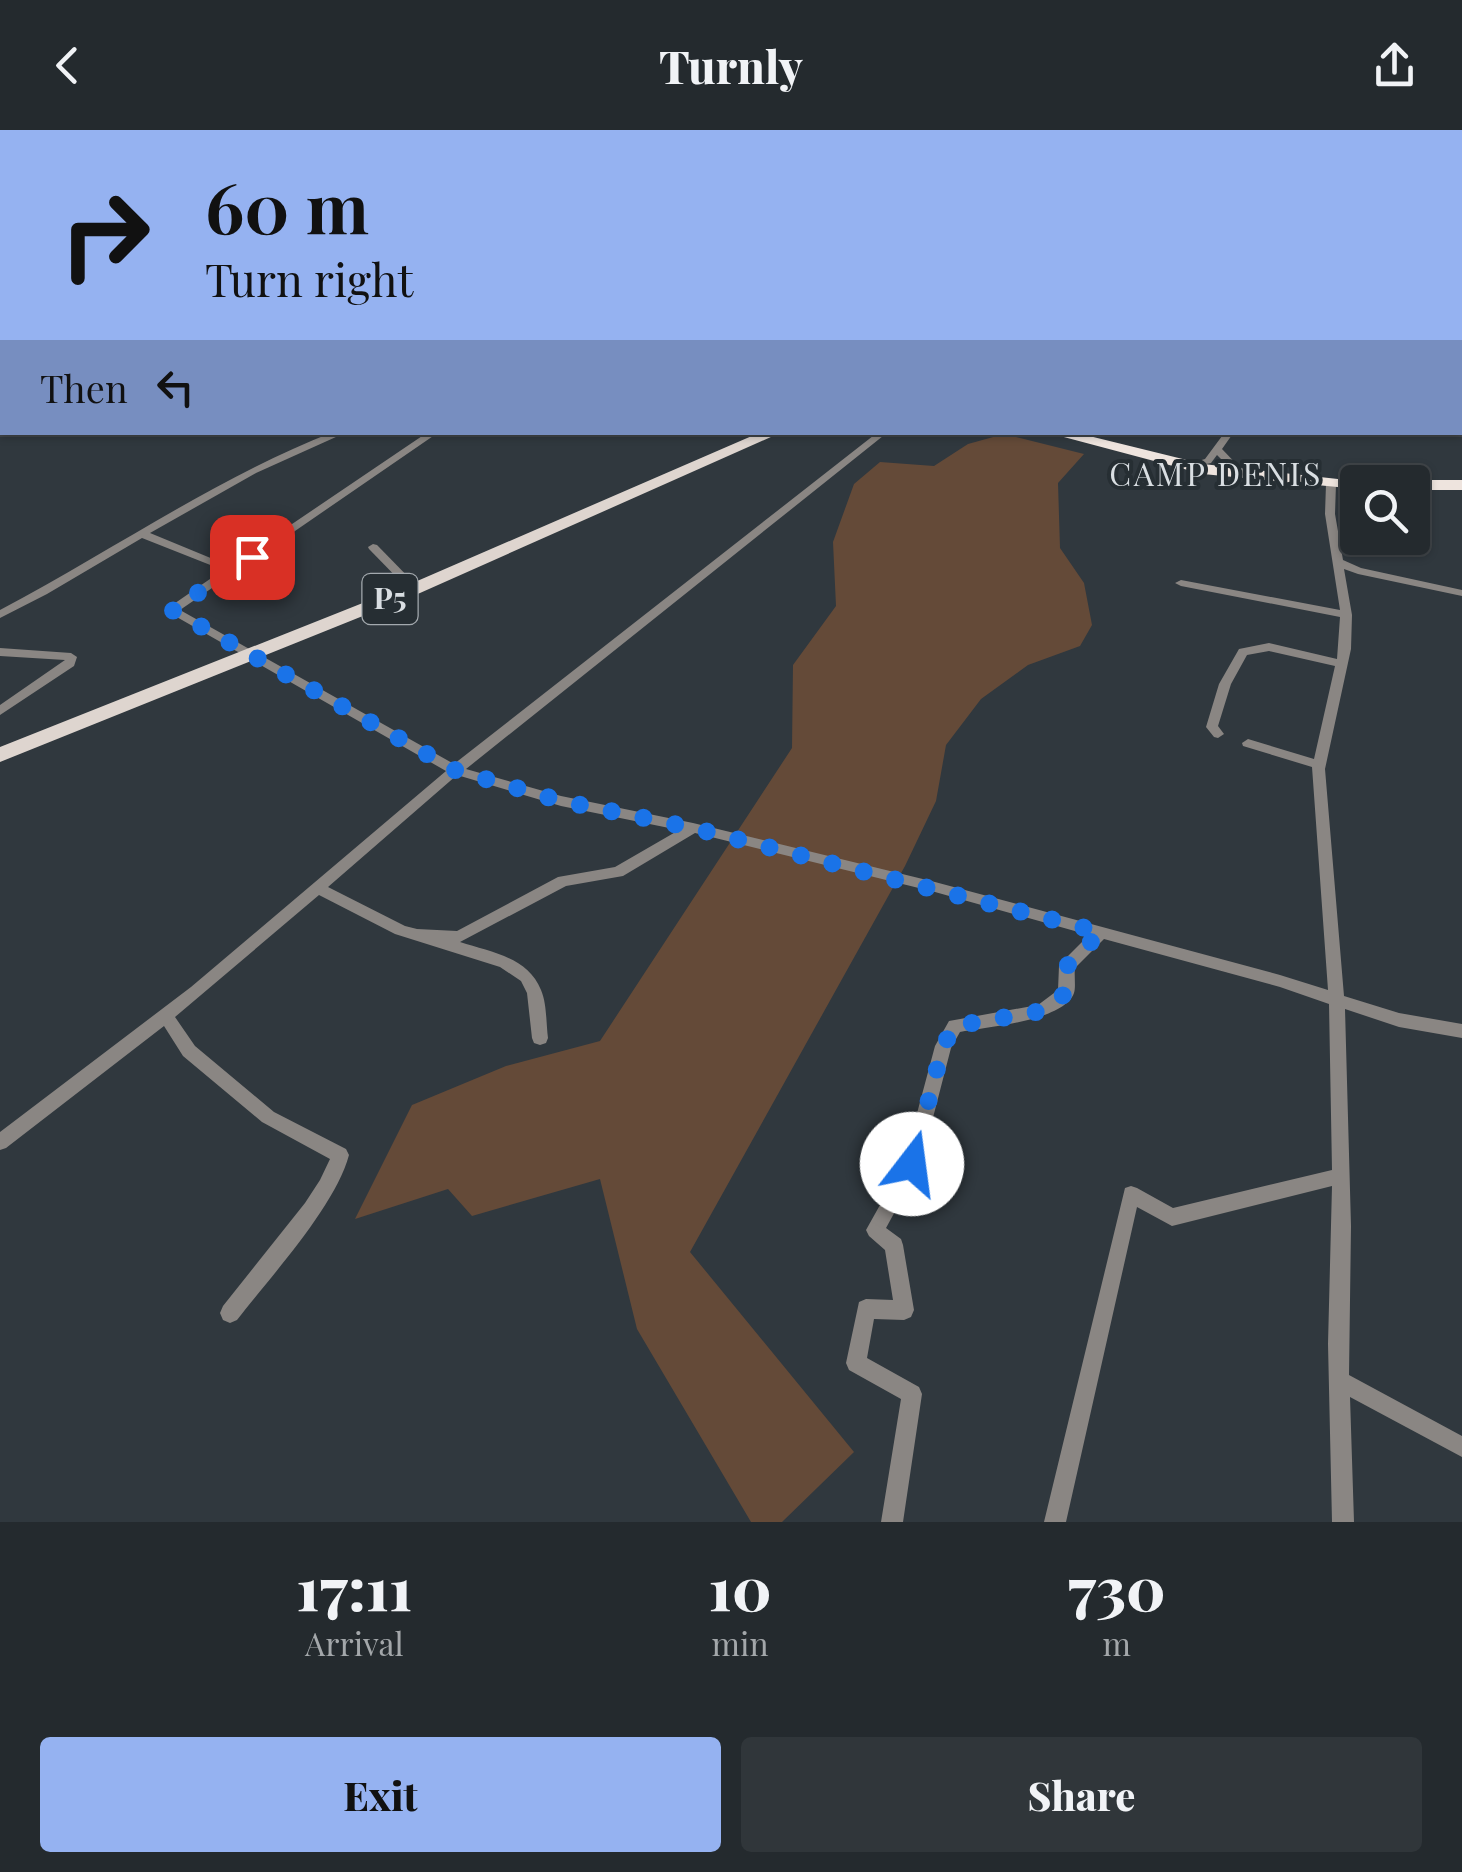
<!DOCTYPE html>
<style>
:root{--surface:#242a2e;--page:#30363a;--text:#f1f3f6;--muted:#a3a7aa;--line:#41464a;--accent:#95b2f1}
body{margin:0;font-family:"Playfair Display",serif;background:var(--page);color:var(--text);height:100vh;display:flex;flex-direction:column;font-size:38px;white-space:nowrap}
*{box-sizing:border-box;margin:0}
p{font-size:32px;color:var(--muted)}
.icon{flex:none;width:55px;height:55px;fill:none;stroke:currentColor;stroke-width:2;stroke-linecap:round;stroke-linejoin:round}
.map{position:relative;height:1392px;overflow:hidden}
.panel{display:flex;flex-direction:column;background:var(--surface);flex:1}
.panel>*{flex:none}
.guide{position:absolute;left:0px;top:0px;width:1462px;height:305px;box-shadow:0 2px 8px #0004,0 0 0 2px var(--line);background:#95b2f1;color:#111;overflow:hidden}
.tools{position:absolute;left:1340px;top:335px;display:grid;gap:20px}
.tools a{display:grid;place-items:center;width:90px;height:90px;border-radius:10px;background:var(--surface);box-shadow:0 2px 8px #0004,0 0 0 2px var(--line);font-size:50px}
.pin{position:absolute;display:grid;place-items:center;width:85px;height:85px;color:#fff;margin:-42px;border-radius:20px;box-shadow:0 5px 15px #0006}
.me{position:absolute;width:110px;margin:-55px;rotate:15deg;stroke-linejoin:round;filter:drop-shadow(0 0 8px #0008)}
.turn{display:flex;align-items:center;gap:35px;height:210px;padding:0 40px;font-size:45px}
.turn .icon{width:130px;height:130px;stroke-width:2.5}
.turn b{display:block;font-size:70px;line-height:85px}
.then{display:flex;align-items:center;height:95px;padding:0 40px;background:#0003;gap:20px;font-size:38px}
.eta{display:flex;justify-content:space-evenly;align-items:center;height:170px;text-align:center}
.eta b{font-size:60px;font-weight:800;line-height:70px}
.cta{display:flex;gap:20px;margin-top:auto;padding:20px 40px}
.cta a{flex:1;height:115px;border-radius:10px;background:var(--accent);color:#111;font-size:40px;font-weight:800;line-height:115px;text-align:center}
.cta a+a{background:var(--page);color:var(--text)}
header{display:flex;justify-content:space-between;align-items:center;height:130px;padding:0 40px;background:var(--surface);font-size:45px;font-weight:800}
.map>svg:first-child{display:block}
</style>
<header><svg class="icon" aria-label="back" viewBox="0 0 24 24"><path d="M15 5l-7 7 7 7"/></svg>Turnly<svg class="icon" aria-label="share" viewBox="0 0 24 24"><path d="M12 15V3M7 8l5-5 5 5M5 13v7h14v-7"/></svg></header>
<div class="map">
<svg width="1462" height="1392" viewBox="0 0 1462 1392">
<rect width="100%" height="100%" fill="#30383e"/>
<!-- green -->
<path fill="#644a38" d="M1004,304L1084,324L1058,353L1060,418L1084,453L1092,495L1080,516L1028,535L981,569L946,615L936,671L905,736L690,1122L854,1322L782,1392H751L637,1199L600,1049L472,1086L448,1059L355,1089L412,975L506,936L600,911L792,618L793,535L836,476L833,412L854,354L880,332L934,336L968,314Z"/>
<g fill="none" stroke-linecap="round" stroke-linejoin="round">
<!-- minor -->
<g fill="#8a8683" fill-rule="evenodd">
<path d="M1212,0H1218L1220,2H1214Z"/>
<path d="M1422,0H1428L1427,2H1421Z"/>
<rect x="1460" y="16" width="2" height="4"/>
<path d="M2,21V27L0,28V22Z"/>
<rect x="1460" y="38" width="2" height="4"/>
<rect x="1460" y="174" width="2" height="5"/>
<path d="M333,302H347L256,343L150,403L230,436L428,302H439L180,480L454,634L878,302H888L466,639L561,666L693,693L935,752L1280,845L1328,860L1312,637L1243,616L1242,613L1248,609L1314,629L1335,536L1269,521L1247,525L1231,554L1218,596L1224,604L1218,608L1214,607L1206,597L1219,554L1239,519L1269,513L1337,529L1340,487L1181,456L1175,453L1181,450L1340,480L1325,384L1326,354L1331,351L1336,354L1335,384L1343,430L1361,438L1462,460V466L1358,444L1344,439L1352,485L1351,519L1325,639L1344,866L1399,883L1462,894V908L1399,897L1345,879L1351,1096L1349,1245L1462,1306V1327L1350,1267L1354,1392H1332L1328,1214L1332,1056L1172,1096L1137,1077L1066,1392H1044L1125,1058L1131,1056L1137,1058L1173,1078L1332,1040L1329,874L1280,857L1104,809L1075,838C1074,845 1076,857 1074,863C1064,891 986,897 960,902L951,918L921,1034L886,1098L901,1109L903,1115L914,1180L911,1187L904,1190L874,1189L867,1228L919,1257L922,1264L903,1392H881L901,1269L849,1240L846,1233L859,1172L866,1169L893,1170L885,1120L869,1106L866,1100L904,1032L935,916L949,891L1038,875L1058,860L1059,836L1062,832L1089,805L935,762L695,703L623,746L566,756L460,812C491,822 528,827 541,860C547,874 546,893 548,908L546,913L540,915L534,913L532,908L527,863L521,851L500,837L395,804L319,765L175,887L195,916L274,982L346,1019L349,1025C335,1077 271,1146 237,1190L230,1193L223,1190L220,1183L223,1176L305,1073L320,1050L330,1029L262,992L183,926L164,896L6,1018L0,1020V1002L191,857L446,641L168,482V478L223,440L142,408L47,464L0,488V480C112,421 214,349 333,302ZM457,645L561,676L679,700L615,737L558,747L457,801L417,799L405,796L328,757Z"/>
<path d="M1225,302H1234L1222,319L1244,342V346H1238L1217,325L1211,333L1188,338V334L1205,329Z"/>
<path d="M373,414L377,415L418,457V461H410L369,419L368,417Z"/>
<path d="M0,518L71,523L77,527L74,536L0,585V575L65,530L0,526Z"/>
</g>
<!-- primary -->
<path fill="#ded5cf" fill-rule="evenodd" d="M761,302H782L420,463L0,632V617L408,455Z"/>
<!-- trunk -->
<g fill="#eee4de" fill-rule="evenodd">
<rect x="0" y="178" width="2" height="8"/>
<path d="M1045,302H1073L1203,334L1365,352H1358V359L1203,344Z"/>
<path d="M1412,350H1462V360H1412V352H1406Z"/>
</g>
</g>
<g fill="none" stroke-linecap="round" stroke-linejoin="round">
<!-- route -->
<path stroke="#1a73e8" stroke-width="18" stroke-dasharray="0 32.4" d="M252,427L172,480L455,640L561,671L693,698L1101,802L1067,836L1066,863L1042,881L955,896L943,916L912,1034"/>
</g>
<g text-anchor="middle" stroke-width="8" stroke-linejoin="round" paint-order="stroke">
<!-- shield labels -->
<rect fill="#262e33" stroke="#a3a9ae" stroke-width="2.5" x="362.5" y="444" width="55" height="50" rx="8"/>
<g font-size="30" font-weight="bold" fill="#d9dee2">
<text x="390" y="479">P5</text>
</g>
<!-- far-quarter labels -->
<g font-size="32" letter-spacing="2.5" fill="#d9dee2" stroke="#262e33">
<text x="1216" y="356">CAMP DENIS</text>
</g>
</g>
</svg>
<div class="tools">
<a><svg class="icon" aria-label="search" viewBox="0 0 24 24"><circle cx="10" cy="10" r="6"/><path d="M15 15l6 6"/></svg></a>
</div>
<div class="pin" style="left:252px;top:427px;background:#d93025"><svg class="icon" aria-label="arrive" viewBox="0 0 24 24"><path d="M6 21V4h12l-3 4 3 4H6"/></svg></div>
<svg class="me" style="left:912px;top:1034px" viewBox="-20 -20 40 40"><circle r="19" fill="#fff"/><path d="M0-13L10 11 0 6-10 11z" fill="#1a73e8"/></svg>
<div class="guide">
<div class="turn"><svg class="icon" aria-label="right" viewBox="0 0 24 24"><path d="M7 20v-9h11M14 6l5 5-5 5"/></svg><div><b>60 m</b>Turn right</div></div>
<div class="then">Then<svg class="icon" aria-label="left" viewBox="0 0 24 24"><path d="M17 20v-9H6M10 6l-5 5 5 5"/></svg></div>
</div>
</div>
<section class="panel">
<div class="eta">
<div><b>17:11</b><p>Arrival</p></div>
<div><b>10</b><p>min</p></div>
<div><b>730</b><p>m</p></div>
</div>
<div class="cta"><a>Exit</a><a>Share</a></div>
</section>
